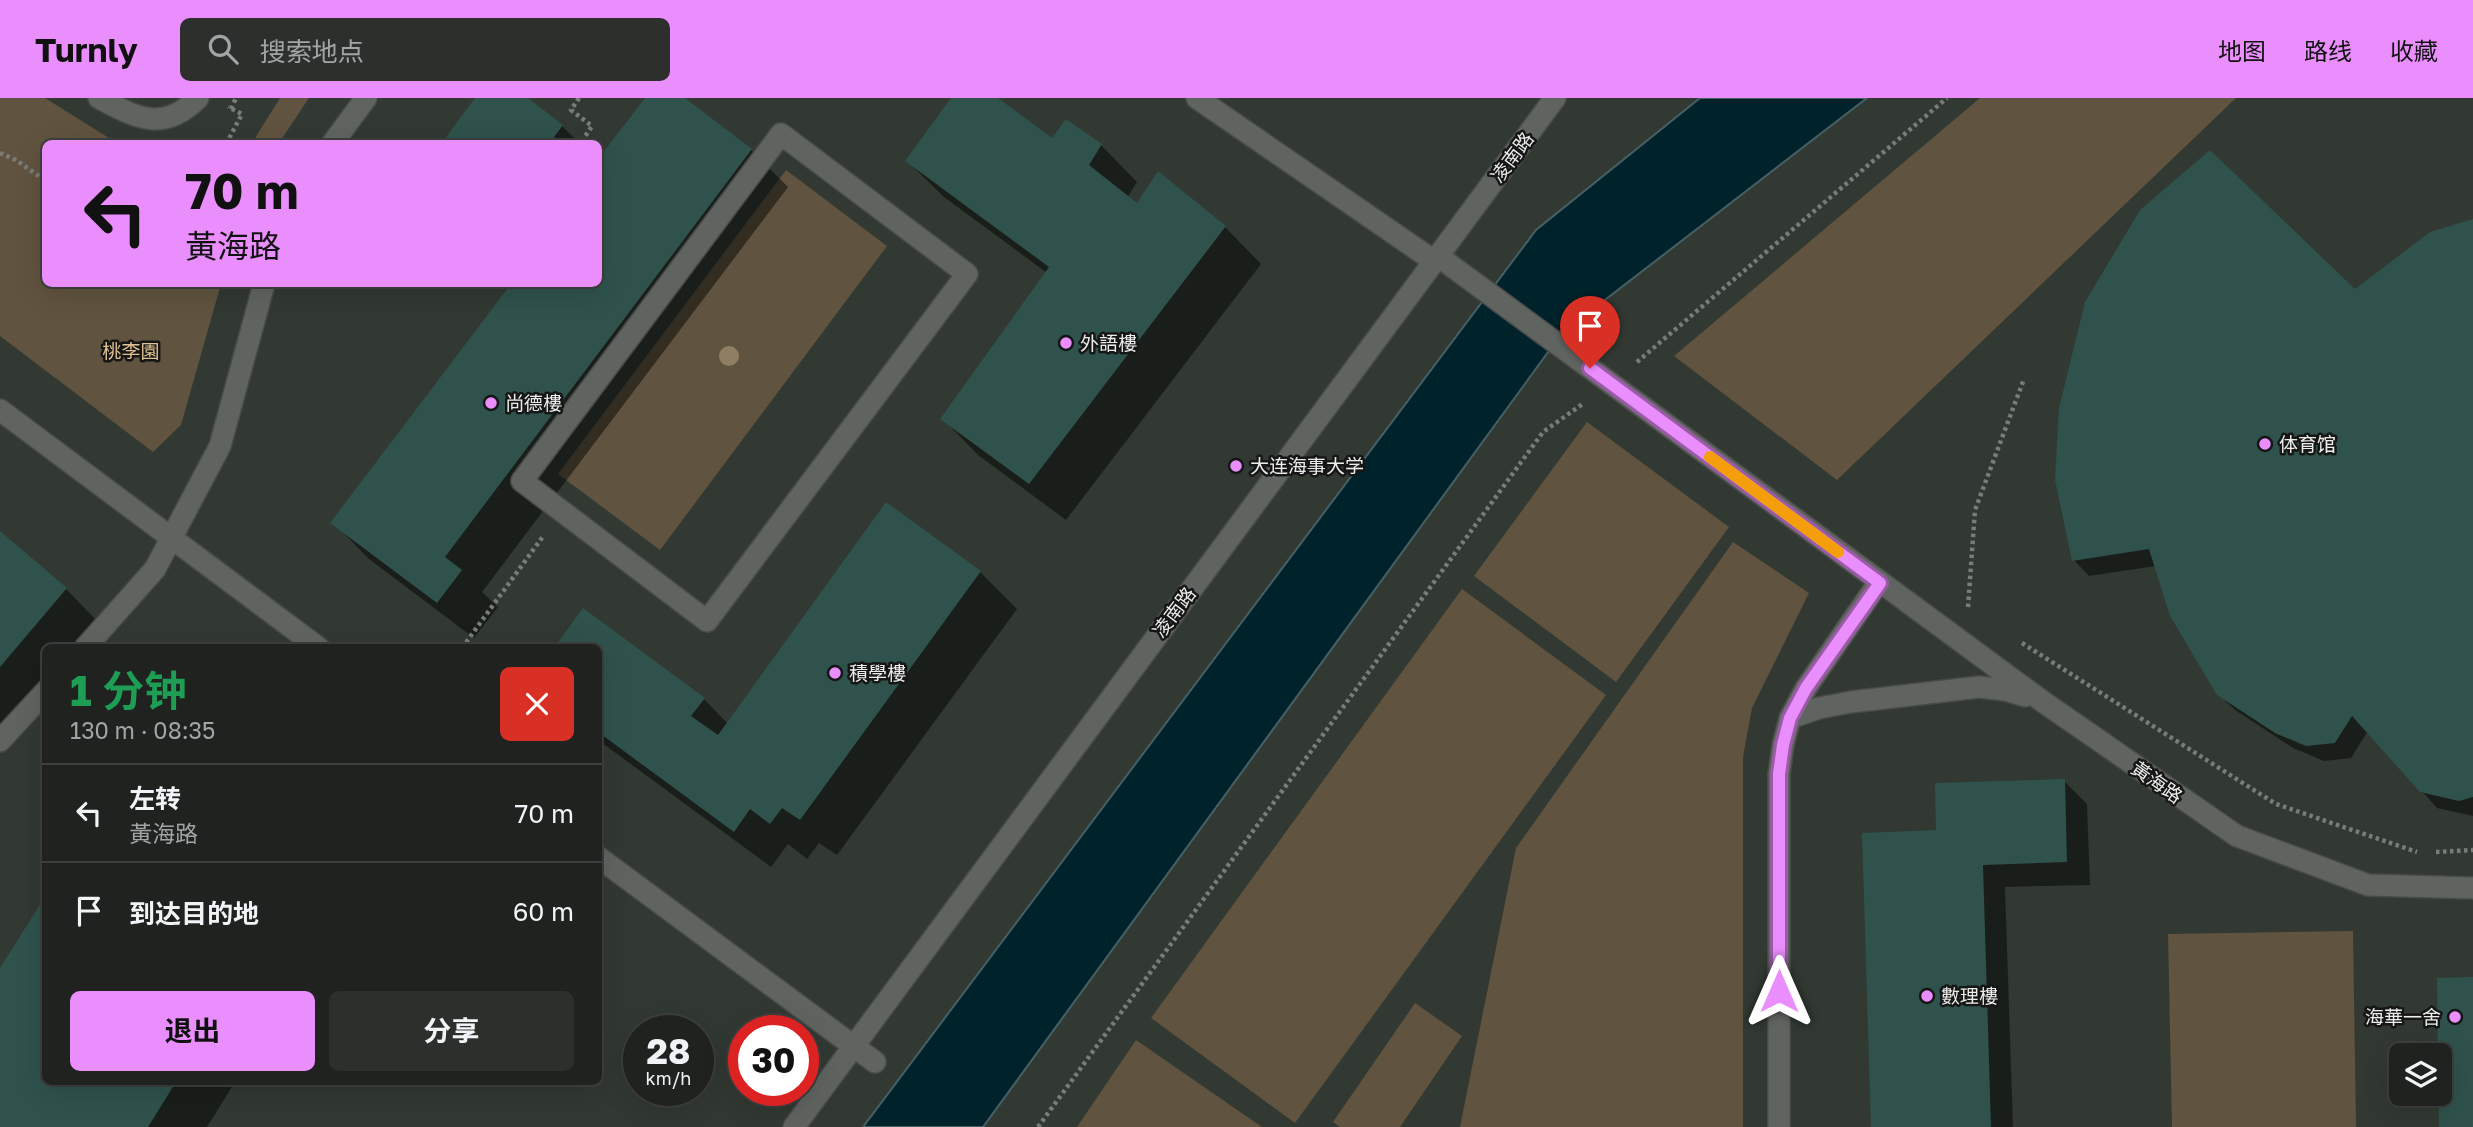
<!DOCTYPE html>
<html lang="zh">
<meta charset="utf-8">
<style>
:root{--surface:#202220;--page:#2d2f2d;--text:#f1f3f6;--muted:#a2a4a5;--line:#3d3f3e;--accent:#ea8dfd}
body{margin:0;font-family:"Golos Text","Noto Sans SC",sans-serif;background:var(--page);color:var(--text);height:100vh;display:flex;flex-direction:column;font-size:26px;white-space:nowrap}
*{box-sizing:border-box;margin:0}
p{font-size:23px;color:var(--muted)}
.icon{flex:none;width:38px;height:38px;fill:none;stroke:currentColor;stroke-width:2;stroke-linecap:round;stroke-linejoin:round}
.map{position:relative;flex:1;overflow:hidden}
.details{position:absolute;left:42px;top:546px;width:560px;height:441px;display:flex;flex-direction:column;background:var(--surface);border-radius:10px;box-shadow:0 7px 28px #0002,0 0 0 2px var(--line)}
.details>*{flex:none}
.banner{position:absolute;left:42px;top:42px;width:560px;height:147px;border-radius:10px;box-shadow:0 7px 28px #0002,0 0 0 2px var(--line);background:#ea8dfd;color:#111;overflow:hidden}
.controls{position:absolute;left:2389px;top:945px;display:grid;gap:14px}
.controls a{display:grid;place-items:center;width:63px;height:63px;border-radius:10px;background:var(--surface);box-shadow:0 7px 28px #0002,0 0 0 2px var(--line);font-size:35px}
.speed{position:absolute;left:623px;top:917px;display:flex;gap:14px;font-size:35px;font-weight:700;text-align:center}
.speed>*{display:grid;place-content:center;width:91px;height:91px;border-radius:50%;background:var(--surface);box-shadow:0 7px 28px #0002,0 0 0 2px var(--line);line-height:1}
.speed small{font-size:18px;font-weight:400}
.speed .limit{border:10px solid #d22;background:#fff;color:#111}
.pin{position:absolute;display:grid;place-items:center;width:60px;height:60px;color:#fff;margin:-72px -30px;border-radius:50% 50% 50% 0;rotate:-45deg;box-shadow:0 0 7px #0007}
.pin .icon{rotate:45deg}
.me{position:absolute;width:77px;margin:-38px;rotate:0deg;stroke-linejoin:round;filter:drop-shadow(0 0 5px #0008)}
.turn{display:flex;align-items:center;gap:24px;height:147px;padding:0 28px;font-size:32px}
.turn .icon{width:91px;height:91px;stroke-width:2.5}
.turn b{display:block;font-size:49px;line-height:60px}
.round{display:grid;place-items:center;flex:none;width:74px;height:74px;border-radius:10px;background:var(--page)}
.headline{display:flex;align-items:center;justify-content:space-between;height:119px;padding:0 28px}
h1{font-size:42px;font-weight:700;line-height:52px;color:#1e9e55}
.button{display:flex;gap:14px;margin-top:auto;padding:14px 28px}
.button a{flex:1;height:80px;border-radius:10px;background:var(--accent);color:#111;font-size:28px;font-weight:700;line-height:80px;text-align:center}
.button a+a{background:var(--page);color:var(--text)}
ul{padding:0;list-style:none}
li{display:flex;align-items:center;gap:21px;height:98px;padding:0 28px;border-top:2px solid var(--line)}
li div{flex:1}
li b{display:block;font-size:26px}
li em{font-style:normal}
header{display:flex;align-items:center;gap:42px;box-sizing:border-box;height:98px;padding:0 35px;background:var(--accent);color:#111}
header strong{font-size:33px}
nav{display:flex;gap:38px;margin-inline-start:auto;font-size:24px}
.search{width:490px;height:63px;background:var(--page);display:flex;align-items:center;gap:18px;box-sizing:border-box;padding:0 24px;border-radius:10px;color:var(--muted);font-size:26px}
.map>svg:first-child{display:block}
</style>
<header>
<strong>Turnly</strong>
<div class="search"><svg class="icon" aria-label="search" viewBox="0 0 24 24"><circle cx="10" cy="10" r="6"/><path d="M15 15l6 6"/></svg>搜索地点</div>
<nav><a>地图</a><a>路线</a><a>收藏</a></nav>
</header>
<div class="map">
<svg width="2473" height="1029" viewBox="0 0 2473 1029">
<rect width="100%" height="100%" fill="#2b2e2b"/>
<!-- built -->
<path fill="#313932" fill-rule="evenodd" d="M0,0H2473V1029H0ZM46,46H598V186H46ZM46,550H598V984H46ZM639,933H698V992H639ZM744,933H803V992H744ZM2401,957H2440V996H2401Z"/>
<!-- green -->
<g fill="#60533f">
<path d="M0,0H45L117,45L46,46V186H221L181,327L153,354L0,238Z"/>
<path d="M280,0H309L279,45H252Z"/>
<path d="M1980,0H2236L1837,382L1674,258Z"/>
<path d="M786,72L887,148L660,452L558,376Z"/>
<path d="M1587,324L1729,429L1616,584L1474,478Z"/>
<path d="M1733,444L1809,495L1752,610L1743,659V1029H1460L1516,750Z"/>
<path d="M1462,491L1606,597L1295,1025L1151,920Z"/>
<path d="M2353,833L2356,1029H2172L2168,836Z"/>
<path d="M1415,905L1462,938L1400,1029H1340L1333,1024Z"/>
<path d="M1136,942L1262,1029H1077Z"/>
</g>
<!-- water -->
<path fill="#00232b" stroke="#466065" stroke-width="2" d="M1700,0H1867L1562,235L983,1029H863L1536,132Z"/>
<!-- shadow -->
<g fill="#0007">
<path d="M477,0H525L562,28L580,46H443Z"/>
<path d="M647,0H683L751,52L788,89L482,494L498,509L474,540L369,461L333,424L513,186H598Z"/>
<path d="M953,0H995L1052,42L1101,47L1137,84L1127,100L1137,108L1225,129L1261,166L1066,422L978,357L942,320L1047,175L944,99L907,63Z"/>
<path d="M2473,123V718L2437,710L2368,633L2351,660L2324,663L2293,650L2235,612L2218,596L2156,468L2089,478L2074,462L2355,193Z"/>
<path d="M887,406L980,474L1017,511L837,757L819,745L807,761L788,746L771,769L598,642V550L583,512L704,601L728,626Z"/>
<path d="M0,435L66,491L102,528L84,550H46V594L0,648Z"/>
<path d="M2064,683L2087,706L2090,787L2005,789L2013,1029H1873L1938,734Z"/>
<path d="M0,873L46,984H235L207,1029H0Z"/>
</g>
<!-- building -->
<g fill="#2f524c">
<path d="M475,0H528L563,27L554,39L563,46H441Z"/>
<path d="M645,0H685L752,51L445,459L462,472L437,505L330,425L511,186H598V61Z"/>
<path d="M951,0H998L1052,40L1066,21L1102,46L1089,67L1137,105L1158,73L1226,128L1029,386L940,321L1049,169L905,63Z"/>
<path d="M2210,52L2355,191L2430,134L2473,121V699L2459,703L2420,694L2352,618L2335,645L2306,648L2275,635L2217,597L2170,518L2149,451L2072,463L2055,382L2059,310L2085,204L2140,112Z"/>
<path d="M886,404L981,473L800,722L782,710L770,726L750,711L734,734L598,634V550H554L583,510L705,600L691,618L718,637Z"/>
<path d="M0,433L67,490L0,569Z"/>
<path d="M2065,681L2067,764L1983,767L1991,1029H1871L1862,735L1936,732L1935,685Z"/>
<path d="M46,797V984H176L148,1029H0V870Z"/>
<path d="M2473,879V1029H2439L2437,880Z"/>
</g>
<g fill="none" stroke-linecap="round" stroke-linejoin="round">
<defs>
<g id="minor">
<path d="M99,0C137,20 163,35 198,0"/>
<path d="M1197,0L1434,163"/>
<path d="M781,36L967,176L707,523L522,383Z"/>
<path d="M332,46L366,0"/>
<path d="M1438,158L2042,603L2237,738L2368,787L2473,790"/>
<path d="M0,312L319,550"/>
<path d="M85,550L155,471L220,348L264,186"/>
<path d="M1790,620L1819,610L1851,604L1979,589L2005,592L2025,598"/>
<path d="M0,643L46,593"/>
<path d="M598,759L875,964"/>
<path d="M794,1029L1555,0"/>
<path d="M1779,1029V676L1783,647L1790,620L1806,590L1879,484"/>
</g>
</defs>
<!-- minor casing -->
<use href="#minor" stroke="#484a48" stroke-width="24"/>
<!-- path -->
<g stroke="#797c79" stroke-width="4.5" stroke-dasharray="3.5 3.5" stroke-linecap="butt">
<path d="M579,0L571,12L592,28L580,46"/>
<path d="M231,11L236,0"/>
<path d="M226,46L242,16L228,9"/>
<path d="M0,55L16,62L46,83"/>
<path d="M1637,264L1947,0"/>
<path d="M1968,509L1975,412L2024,281"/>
<path d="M2022,545L2276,706L2417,754"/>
<path d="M462,550L544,437"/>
<path d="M2436,754L2473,752"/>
<path d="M1038,1029L1543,334L1584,305"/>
</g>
<!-- minor -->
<use href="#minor" stroke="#606460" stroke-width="21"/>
</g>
<!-- trees -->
<circle fill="#8f7e63" cx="729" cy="258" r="10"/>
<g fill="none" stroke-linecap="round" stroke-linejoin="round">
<defs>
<path id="route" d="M1590,270L1880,485L1806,590L1790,620L1783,647L1779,676V893"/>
</defs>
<!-- route casing -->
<use href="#route" stroke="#985ca4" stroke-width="18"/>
<!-- route -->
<use href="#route" stroke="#ea8dfd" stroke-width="12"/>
<!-- slow -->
<path stroke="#f59e0b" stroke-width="12" d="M1710,359L1838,454"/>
</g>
<!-- markers -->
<g fill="#ea8dfd" stroke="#151615" stroke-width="2.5">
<circle cx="1066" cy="245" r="7"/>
<circle cx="491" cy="305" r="7"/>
<circle cx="2265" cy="346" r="7"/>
<circle cx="1236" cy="368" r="7"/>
<circle cx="835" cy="575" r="7"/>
<circle cx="1927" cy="898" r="7"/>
<circle cx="2455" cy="919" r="7"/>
</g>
<g text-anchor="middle" stroke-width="5" stroke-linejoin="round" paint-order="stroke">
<!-- street labels -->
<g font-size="19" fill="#ebedeb" stroke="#151615">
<text transform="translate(1512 59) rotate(-53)" y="7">凌南路</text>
<text transform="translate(1174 514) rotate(-53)" y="7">凌南路</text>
<text transform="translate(2157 684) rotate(35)" y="7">黃海路</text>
</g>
<!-- poi labels -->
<g font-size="19" fill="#ebedeb" stroke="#151615" text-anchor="start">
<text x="1080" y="252">外語樓</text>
<text x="505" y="312">尚德樓</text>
<text x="2279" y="353">体育馆</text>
<text x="1250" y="375">大连海事大学</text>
<text x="849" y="582">積學樓</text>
<text x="1941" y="905">數理樓</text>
<text x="2441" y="926" text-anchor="end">海華一舍</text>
</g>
<!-- park labels -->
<g font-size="19" fill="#e1c091" stroke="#151615">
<text x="131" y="260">桃李園</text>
</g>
</g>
</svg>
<div class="controls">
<a><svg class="icon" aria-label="layers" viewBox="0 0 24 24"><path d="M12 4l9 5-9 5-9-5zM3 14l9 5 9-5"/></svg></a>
</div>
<div class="speed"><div>28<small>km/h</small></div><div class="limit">30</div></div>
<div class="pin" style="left:1590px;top:270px;background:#d93025"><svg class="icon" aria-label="arrive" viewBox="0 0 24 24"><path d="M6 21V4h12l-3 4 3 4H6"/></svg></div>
<svg class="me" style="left:1779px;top:893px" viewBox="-20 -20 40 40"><path d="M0-17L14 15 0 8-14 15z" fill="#ea8dfd" stroke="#fff" stroke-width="4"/></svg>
<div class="banner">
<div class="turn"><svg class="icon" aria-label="left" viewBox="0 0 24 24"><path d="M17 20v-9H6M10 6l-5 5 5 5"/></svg><div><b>70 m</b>黃海路</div></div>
</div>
<section class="details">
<div class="headline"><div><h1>1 分钟</h1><p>130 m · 08:35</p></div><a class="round" style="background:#d93025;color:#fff"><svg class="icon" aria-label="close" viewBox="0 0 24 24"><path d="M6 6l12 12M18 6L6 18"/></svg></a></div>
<ul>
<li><svg class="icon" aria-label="left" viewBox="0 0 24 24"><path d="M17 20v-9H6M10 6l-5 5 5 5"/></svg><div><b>左转</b><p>黃海路</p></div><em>70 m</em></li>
<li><svg class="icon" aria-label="arrive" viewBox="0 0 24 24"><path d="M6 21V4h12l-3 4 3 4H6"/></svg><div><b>到达目的地</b></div><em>60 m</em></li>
</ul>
<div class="button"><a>退出</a><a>分享</a></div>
</section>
</div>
